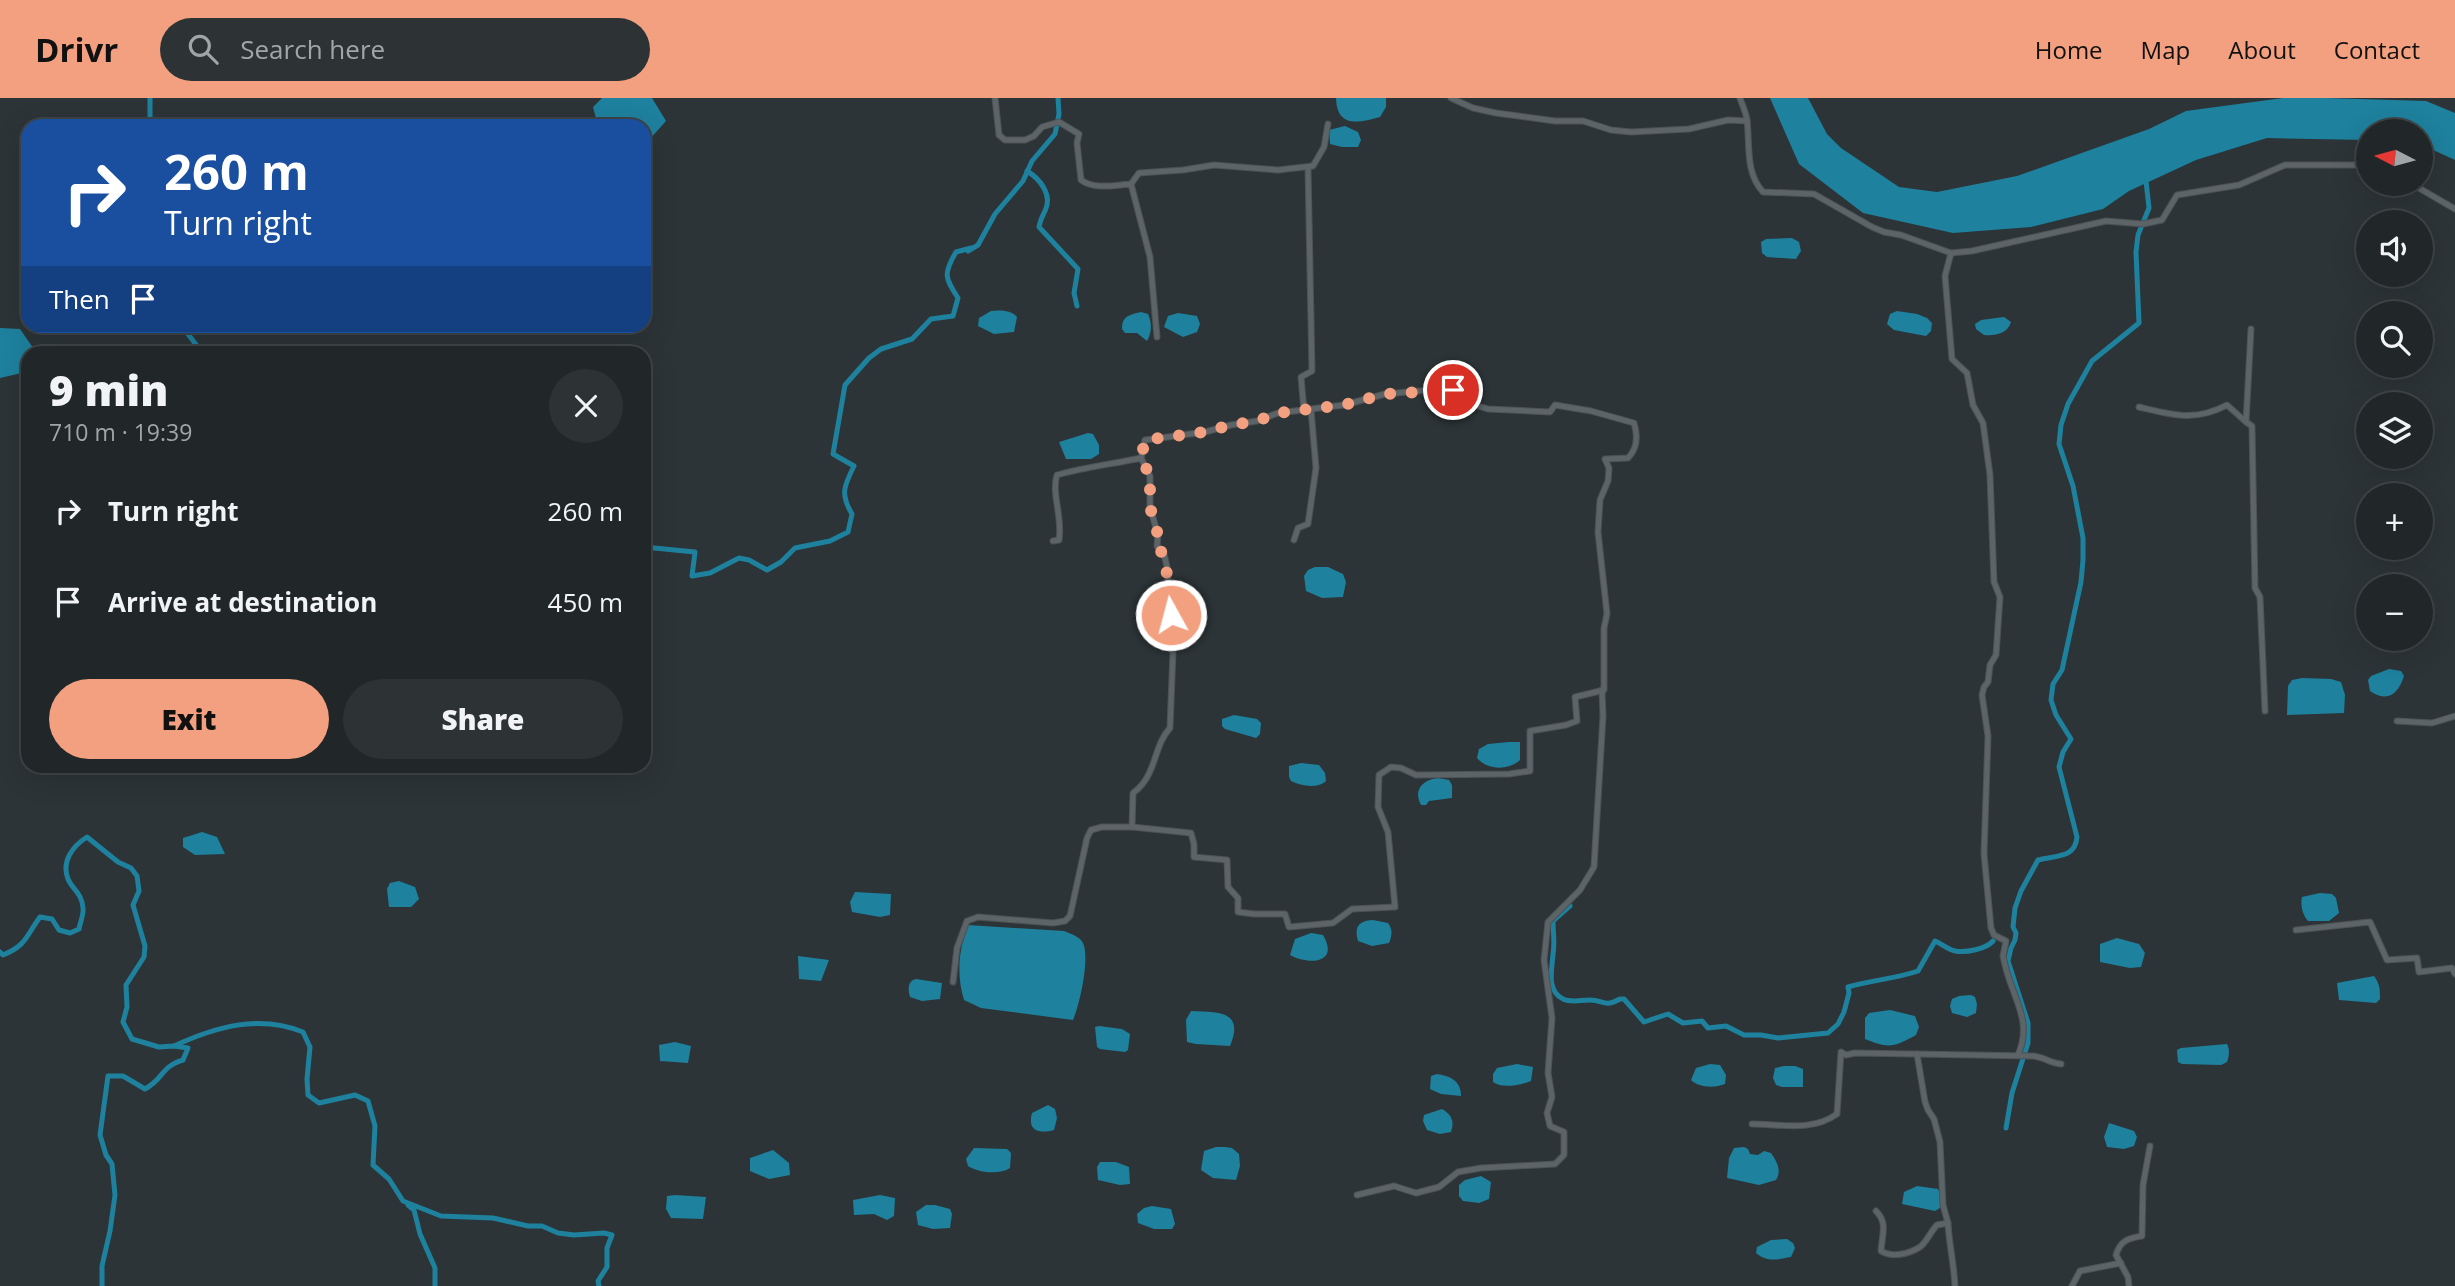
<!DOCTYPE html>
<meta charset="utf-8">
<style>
:root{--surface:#212729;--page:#2d3335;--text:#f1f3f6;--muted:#a2a5a8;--line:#3e4446;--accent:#f2a07f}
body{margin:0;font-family:"Open Sans",sans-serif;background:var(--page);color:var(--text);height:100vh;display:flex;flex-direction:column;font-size:26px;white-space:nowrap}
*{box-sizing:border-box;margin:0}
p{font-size:23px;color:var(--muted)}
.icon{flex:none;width:38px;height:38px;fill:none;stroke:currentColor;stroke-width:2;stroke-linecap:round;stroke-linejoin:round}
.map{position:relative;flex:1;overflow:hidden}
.drawer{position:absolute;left:21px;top:248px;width:630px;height:427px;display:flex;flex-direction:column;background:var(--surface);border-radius:21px;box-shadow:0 7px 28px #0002,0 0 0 2px var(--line)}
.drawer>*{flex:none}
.banner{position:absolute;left:21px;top:21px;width:630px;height:214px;border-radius:21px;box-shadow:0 7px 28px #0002,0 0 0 2px var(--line);background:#1a4fa0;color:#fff;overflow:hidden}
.needle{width:46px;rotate:276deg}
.fabs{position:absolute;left:2356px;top:21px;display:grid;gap:14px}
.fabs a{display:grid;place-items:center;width:77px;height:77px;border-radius:50%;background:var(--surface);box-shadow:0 7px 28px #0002,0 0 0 2px var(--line);font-size:35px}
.pin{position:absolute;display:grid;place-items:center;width:60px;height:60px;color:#fff;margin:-30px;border:4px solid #fff;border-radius:50%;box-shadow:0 2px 7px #0007}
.me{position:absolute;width:77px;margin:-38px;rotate:353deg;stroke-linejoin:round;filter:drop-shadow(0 0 5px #0008)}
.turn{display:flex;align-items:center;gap:24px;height:147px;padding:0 28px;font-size:32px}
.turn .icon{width:91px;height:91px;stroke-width:2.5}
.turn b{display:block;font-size:49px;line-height:60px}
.then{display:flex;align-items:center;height:66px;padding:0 28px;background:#0003;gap:14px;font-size:26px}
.round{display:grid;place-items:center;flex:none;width:74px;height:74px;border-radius:37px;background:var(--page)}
.summary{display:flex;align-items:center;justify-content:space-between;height:119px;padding:0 28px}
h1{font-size:42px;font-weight:800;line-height:52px}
.action{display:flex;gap:14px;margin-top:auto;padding:14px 28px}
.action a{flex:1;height:80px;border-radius:42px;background:var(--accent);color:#111;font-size:28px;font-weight:800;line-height:80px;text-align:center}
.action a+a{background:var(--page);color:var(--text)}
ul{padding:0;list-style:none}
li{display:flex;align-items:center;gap:21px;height:91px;padding:0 28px}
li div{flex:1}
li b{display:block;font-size:26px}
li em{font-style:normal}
header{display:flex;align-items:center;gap:42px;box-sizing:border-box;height:98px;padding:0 35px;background:var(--accent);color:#111}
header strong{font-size:33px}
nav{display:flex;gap:38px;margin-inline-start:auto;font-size:24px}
.search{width:490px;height:63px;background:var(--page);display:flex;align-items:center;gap:18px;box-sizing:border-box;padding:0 24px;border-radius:38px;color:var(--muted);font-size:26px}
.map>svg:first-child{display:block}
</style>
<header>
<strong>Drivr</strong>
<div class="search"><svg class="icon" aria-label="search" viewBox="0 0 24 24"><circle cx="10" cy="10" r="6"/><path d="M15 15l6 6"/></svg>Search here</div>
<nav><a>Home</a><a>Map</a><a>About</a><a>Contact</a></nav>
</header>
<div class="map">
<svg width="2455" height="1188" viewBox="0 0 2455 1188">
<rect width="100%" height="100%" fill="#2c3437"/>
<!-- water -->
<g fill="#1e819e">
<path d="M602,0H652L666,23L649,42L644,41V28H598L593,9Z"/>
<path d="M1336,0H1386V9L1380,19C1358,25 1337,30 1336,0Z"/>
<path d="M1770,0H1808L1827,36L1841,50L1899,89L1937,94L2017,78L2149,31L2186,13L2283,0H2326L2426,3L2455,15V62L2420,46V33H2368V42L2267,40L2196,62L2129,93L2103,111L2031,129L1953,135L1863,115L1799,66Z"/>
<path d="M1345,28L1358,34L1361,42L1358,49H1342L1330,46L1329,32Z"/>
<path d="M1792,140L1799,144L1801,153L1796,161L1767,159L1762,155L1761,144L1766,141Z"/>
<path d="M991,213C1000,212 1011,212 1017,219L1014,234L994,236L978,228L979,220Z"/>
<path d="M1897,213L1917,216L1927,220L1932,225L1931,233L1926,238L1894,232L1887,226L1890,216Z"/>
<path d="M1141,214L1148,216C1152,225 1152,234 1147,243L1137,235H1125L1122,231C1122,218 1129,217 1141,214Z"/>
<path d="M1178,215L1197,218L1200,226L1197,234L1183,239L1164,229L1168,218Z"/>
<path d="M2004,219L2011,224C2008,235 1996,238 1984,237L1976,231L1975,226L1981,222Z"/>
<path d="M0,230L20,231L36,254L28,256L26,274L0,280Z"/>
<path d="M1088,335L1093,336L1099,347V356L1091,361H1066L1059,344Z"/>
<path d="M1315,469H1328L1343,476L1346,484L1343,499L1322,500L1306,493L1304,478L1308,472Z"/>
<path d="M2389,571L2401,573L2404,578C2398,596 2388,605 2370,593L2368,582L2371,578Z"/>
<path d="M2302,580L2331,581L2341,584L2345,597L2344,615L2287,617L2288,588L2292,582Z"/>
<path d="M1234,617L1257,621L1261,625L1260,636L1256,640L1225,631L1222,628V621Z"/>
<path d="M1509,644H1520V662C1508,673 1487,672 1477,660L1479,651L1488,646Z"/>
<path d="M1301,665L1319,667L1325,675L1326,683C1318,691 1301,688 1291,683L1289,679V668Z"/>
<path d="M1438,680L1449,682L1452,687V700L1429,703L1426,707H1421C1413,691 1423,682 1438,680Z"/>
<path d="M202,734L217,739L225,756L195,757L183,749V740Z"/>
<path d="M399,783L415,789L419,801L411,809H389L387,791L390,785Z"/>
<path d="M855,794L891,796L890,817L880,819L852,814L850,804Z"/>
<path d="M2320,795L2332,796L2336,800L2339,815L2329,823H2308C2303,818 2300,807 2302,799Z"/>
<path d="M1373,822L1388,825C1393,832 1392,837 1389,845L1372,848L1358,843C1354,829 1358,823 1373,822Z"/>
<path d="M968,827L1064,833C1071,836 1079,838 1083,845C1090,860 1080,906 1073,922L981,910L964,902C956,876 959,851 968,827Z"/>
<path d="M1311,835L1323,837C1340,866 1308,867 1290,857L1295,841Z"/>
<path d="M2117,840L2139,846L2145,855L2141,869L2130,870L2100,864V846Z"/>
<path d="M798,858L829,862L821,883L799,881Z"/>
<path d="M2374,878C2380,886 2380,892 2380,901L2376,905L2339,902L2337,885Z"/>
<path d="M916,881L942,885L940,901L922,903L910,899C908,892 907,883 916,881Z"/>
<path d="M1971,897L1975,899L1977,906L1976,915L1967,919L1952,915L1950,908L1952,901L1959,898Z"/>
<path d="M1890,912L1915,918L1919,929L1916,937C1894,949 1889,951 1865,941V920L1869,915Z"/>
<path d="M1191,913C1217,914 1245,912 1230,948L1196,946L1187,944L1186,922Z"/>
<path d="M1099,928L1122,931L1130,936L1128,952L1125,954L1100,951L1097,949L1095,929Z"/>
<path d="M675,944L691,948L688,965L660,963L659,947Z"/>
<path d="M2227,946C2230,952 2229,958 2227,964L2221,967L2182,966L2178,964L2177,952L2181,950Z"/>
<path d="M1517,966L1533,969L1531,983C1520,987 1503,991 1493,984V976L1497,970Z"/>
<path d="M1710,966L1720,967L1726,977L1725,986C1715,990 1699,990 1691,982L1696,970Z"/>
<path d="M1784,968H1795L1803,971V989H1782L1776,987L1773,980L1775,970Z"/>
<path d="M1437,976C1449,978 1461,982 1461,998L1441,996L1430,991L1431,978Z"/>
<path d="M1048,1007L1055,1011L1057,1020L1054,1032C1039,1036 1027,1033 1032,1015Z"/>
<path d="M1442,1011C1451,1016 1455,1023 1451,1034L1440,1036L1427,1032L1423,1023L1424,1017Z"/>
<path d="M2109,1025L2134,1033L2137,1039L2134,1048L2124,1051L2107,1049L2104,1039Z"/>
<path d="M1225,1049L1232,1050L1239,1056L1240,1068L1236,1082L1213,1080L1201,1072L1204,1053L1216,1049Z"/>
<path d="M1744,1049L1748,1051L1750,1056L1758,1057L1764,1053L1771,1055C1777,1064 1782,1072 1776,1082L1759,1087L1727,1080L1729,1060L1734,1050Z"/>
<path d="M974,1050L1007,1051L1011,1055L1010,1070C1000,1077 979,1075 968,1068L966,1061Z"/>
<path d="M773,1052L789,1065L790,1077L769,1081L750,1073V1060Z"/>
<path d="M1100,1064H1116L1129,1069L1130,1086L1120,1087L1098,1082L1097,1069Z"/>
<path d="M1481,1078L1491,1084L1489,1101L1479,1105L1463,1103L1459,1098V1087L1465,1082Z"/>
<path d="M1917,1088L1938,1091L1940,1096V1110L1935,1113L1902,1106L1904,1094Z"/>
<path d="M675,1097L706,1099L703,1121L671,1120L666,1111L667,1098Z"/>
<path d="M880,1097L895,1100L894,1118L887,1122L874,1116L854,1117L853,1102Z"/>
<path d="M926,1107H935L950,1111L952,1116L950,1130L933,1131L918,1127L916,1114Z"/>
<path d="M1152,1108L1171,1111L1175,1126L1172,1131H1154L1138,1125L1137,1116L1144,1110Z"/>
<path d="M1787,1141L1793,1145L1795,1150L1791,1159C1778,1161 1768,1165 1756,1155L1757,1149L1771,1142Z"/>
</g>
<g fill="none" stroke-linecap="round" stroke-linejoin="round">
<!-- canal -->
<g stroke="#1e819e" stroke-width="5">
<path d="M150,0V28"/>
<path d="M1027,73C1040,81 1053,97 1045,113C1042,119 1040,122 1039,129L1078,171L1074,195L1077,208"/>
<path d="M968,153L978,147L995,116L1023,83L1032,63L1055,36L1059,16L1058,0"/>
<path d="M182,228L203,256"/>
<path d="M644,449L695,454L692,478L710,475L739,460L749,462L767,472L781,464L795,450L830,443L848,434L852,416C840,396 844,388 854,368L833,356L845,287L869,260L881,251L912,241L931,221L953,218L958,200C945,180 943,176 956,154L971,150"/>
<path d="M1570,808L1553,823C1553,834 1555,846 1553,856C1552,871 1546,893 1563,901C1571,905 1580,902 1590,902C1604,902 1604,910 1620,901H1624L1644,924L1668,916L1683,925L1702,923L1708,930L1726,928L1744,937H1761L1778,940L1828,935L1838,926L1844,914L1849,895L1848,889C1871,882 1895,881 1918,873L1935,843C1942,846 1949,852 1955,853C1966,855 1986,851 1993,843"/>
<path d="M0,854L3,857C27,847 26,838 40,819L52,821L59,832L70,835L79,831C80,825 84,816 83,810C82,795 72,791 68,781C61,763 73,748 87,739L118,764L131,770L137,778L139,793L133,807L145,848L144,859L126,887L127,909L123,924L132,941L159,949L174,948L188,950L183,962C160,969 164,981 145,991L123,978H108L100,1037L106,1057L112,1066L115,1097L110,1133L102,1168V1188"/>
<path d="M174,948C215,929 259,916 303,934L310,949L307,981L308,997L319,1005L355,997L368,1003L375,1028L373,1067L389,1081L403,1103L441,1118L493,1120L528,1128H542L558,1135L574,1137L604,1135L612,1137L607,1150V1169L598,1183L599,1188"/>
<path d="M2006,1030L2012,995L2028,945V925L2008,863L2011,850L2015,842L2016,835L2013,829L2015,810L2021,793L2038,762C2056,757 2075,761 2077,739L2059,669L2063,654L2071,641L2056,617L2051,602L2053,586L2062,572L2081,484L2083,462V440L2073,388L2059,346L2061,327L2068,306L2092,263L2139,225L2136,154L2138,137L2149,110L2146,83"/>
<path d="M408,1107L414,1112L420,1136L435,1170V1188"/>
</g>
<defs>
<g id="minor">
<path d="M995,0L999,37L1005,42H1025L1034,38L1042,29L1059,24L1079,36L1077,45L1081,82C1094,92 1115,87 1131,86L1150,159L1157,239"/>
<path d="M1451,0L1473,10L1496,15L1555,23H1583L1611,32L1631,34L1689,31L1728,22L1747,23"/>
<path d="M1740,0C1742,7 1746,14 1747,22C1750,46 1745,75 1763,94L1814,96L1872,129L1884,134L1901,137L1951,155L1972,153L2106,123L2143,126L2162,122L2177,97L2239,87L2285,67H2358L2368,69"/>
<path d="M1131,86L1139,75L1183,72L1214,67L1278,72L1313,68L1324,49L1328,26"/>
<path d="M2412,86L2455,111"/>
<path d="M1951,155L1945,178L1952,261L1967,275L1973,307L1983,325L1990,377L1994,484L2000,499L1996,557L1990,567L1988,584L1984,589L1982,597L1988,638L1984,756L1991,830L1994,837L2006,843L2003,858L2005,867C2013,901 2033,923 2018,957"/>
<path d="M2251,231L2246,324L2252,328L2255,490L2260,499L2265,613"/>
<path d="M2139,309C2173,317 2195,324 2227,307L2246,324"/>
<path d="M1304,313L1301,279L1312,273L1308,70"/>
<path d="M1294,442L1298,430L1308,426L1316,370L1311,312"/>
<path d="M2397,623L2432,625L2455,618"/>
<path d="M1132,729L1191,735L1194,746V759L1227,762L1228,789L1238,800V814L1254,816H1285L1289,829L1333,825L1352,811L1395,809L1388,734L1378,709L1379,677L1391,669L1401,670L1416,677L1509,676L1530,673V633L1566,627L1577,623L1575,599L1604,592V530L1607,516L1598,434L1600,402L1608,383L1609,370L1605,361L1628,360C1638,350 1638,338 1634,325L1591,313L1555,307L1550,314L1488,311L1475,307L1467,299L1453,292L1441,291L1385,296L1344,307L1278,315L1257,323L1231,327L1205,334L1145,342L1141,360"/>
<path d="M2296,832L2370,824L2387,862L2417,860L2419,874L2452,870L2455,876"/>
<path d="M953,884L957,850L967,823L978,819L1053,825L1065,823L1070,818L1087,740L1091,732L1102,729H1132L1133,695C1157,678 1153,648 1170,630L1174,528L1168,510V473L1164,456L1157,448L1158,437L1150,409V378L1141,360C1113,366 1085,369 1057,377C1051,395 1063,420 1059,442L1053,443"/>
<path d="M1752,1026C1782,1026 1812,1034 1837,1016L1841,954L1846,957L1855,955L2033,958C2044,959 2050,965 2061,966"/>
<path d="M1357,1097L1394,1088L1416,1095L1439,1089L1458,1074L1481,1070L1555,1066L1564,1057V1034L1550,1028L1547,1015L1552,999L1548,975L1552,920L1544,862L1548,824L1580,792L1594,769L1603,618L1602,592"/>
<path d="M1876,1113C1888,1125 1882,1136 1881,1153C1892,1160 1909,1156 1920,1149C1926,1145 1931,1133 1937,1127L1948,1125L1943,1107L1940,1044L1934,1021L1928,1012L1925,1004L1917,956"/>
<path d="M1948,1125C1949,1146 1954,1166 1955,1188"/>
<path d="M2072,1188L2080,1173L2121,1165"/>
<path d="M2129,1188L2128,1179L2116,1157C2120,1143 2128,1140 2142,1138L2143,1087L2150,1048"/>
</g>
</defs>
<!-- minor casing -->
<use href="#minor" stroke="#4c5154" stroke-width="7"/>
<!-- minor -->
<use href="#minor" stroke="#5c6467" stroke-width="5"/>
</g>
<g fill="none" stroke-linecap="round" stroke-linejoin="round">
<!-- route -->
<path stroke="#f2a07f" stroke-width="12" stroke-dasharray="0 21.6" d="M1171,517C1159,494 1176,470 1157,448L1158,437L1150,409V378L1141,360L1145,342L1205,334L1231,327L1257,323L1278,315L1343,307L1385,296L1453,292"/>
</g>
</svg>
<div class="fabs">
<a><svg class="needle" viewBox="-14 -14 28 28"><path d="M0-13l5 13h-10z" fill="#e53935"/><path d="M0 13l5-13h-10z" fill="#a2a5a8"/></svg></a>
<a><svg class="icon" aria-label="sound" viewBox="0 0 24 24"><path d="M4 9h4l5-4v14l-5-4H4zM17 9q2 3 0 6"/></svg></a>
<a><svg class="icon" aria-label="search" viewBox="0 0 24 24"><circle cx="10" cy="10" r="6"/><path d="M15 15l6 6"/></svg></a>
<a><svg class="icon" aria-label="layers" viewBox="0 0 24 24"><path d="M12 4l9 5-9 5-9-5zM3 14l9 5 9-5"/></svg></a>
<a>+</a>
<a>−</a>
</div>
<div class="pin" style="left:1453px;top:292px;background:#d93025"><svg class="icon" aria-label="arrive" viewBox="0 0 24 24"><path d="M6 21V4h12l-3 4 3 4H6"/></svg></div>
<svg class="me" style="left:1171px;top:517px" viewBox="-20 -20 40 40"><circle r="17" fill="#f2a07f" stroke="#fff" stroke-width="3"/><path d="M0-11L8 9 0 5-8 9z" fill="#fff"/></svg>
<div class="banner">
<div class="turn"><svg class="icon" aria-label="right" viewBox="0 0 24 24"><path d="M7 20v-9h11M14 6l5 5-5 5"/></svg><div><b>260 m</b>Turn right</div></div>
<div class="then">Then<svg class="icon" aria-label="arrive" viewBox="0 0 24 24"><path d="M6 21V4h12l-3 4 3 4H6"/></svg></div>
</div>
<section class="drawer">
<div class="summary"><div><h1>9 min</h1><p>710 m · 19:39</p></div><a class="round"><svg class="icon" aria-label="close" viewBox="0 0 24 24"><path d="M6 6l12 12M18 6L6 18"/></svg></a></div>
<ul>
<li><svg class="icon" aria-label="right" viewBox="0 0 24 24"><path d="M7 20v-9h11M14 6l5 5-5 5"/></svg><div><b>Turn right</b></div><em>260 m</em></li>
<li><svg class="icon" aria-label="arrive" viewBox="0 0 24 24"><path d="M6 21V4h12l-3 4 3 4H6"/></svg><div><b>Arrive at destination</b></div><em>450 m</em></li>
</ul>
<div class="action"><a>Exit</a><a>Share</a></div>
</section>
</div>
